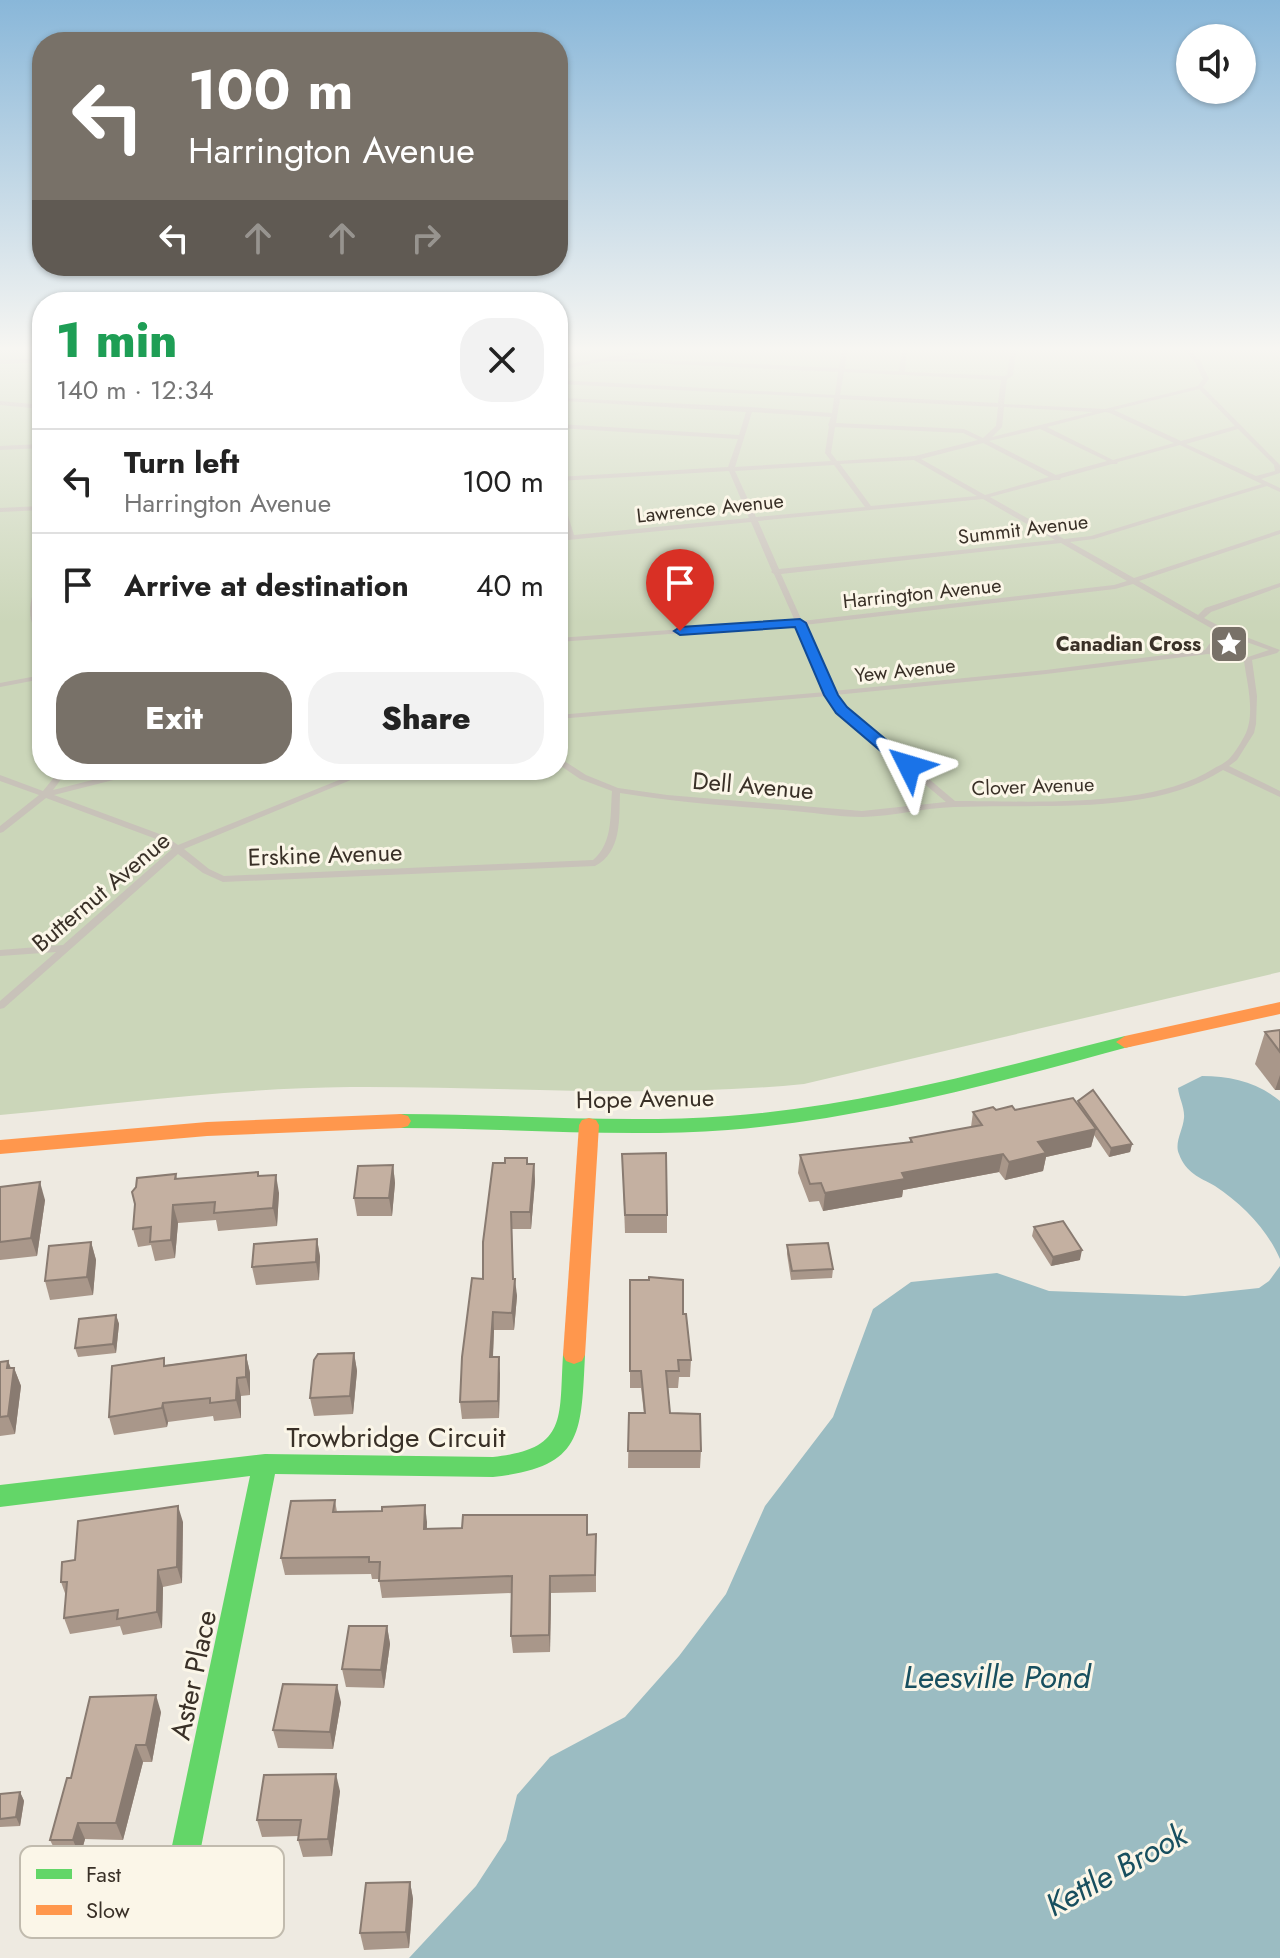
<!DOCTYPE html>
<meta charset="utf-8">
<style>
:root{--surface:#fff;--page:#f2f2f2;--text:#222;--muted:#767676;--line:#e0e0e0;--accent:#787168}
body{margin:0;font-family:Jost,sans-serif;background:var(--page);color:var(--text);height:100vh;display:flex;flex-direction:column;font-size:30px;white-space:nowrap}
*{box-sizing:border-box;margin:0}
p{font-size:26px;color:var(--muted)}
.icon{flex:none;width:44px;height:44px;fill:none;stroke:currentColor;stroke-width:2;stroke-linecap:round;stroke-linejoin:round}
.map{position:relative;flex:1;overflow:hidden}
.drawer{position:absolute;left:32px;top:292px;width:536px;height:488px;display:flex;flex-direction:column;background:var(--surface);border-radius:32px;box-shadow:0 2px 6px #0004}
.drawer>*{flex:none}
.top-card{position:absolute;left:32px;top:32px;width:536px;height:244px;border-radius:32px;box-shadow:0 2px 6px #0004;background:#787168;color:#fff;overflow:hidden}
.tools{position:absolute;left:1176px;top:24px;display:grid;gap:16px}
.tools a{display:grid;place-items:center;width:80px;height:80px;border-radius:50%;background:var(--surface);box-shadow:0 2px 6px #0004;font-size:40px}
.pin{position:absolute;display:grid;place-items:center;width:68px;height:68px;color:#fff;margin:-82px -34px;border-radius:50% 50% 50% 0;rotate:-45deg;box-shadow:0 0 8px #0007}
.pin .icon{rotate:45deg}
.me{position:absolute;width:88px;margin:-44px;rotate:310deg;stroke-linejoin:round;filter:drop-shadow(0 0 6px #0008)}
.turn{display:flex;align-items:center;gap:28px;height:168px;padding:0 24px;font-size:36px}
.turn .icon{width:104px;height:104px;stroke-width:2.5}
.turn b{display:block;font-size:56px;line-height:68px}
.lanes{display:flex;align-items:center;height:76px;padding:0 24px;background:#0003;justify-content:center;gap:40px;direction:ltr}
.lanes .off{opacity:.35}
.round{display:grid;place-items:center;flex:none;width:84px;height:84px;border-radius:32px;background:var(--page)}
.overview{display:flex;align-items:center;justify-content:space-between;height:136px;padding:0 24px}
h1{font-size:48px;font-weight:800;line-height:60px;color:#1e9e55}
.cta{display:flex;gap:16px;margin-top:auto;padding:16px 24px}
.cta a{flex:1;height:92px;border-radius:32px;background:var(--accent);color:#fff;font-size:32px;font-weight:800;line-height:92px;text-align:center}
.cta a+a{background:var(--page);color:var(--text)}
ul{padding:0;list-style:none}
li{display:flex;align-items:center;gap:24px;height:104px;padding:0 24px;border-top:2px solid var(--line)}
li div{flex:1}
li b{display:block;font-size:30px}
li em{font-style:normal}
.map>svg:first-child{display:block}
</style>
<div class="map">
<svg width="1280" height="1958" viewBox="0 0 1280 1958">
<rect width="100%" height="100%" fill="#eeeae1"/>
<!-- green -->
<path fill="#cbd6b9" d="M0,349H42V770H558V349H1280V972L804,1084C653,1099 502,1086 350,1087C233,1088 116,1104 0,1115Z"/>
<!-- water -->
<g fill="#9bbcc2">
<path d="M1202,1076C1231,1076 1257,1082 1280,1101V1259C1267,1229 1242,1204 1215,1186C1199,1177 1186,1173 1179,1154C1174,1143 1183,1130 1184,1118C1185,1108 1179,1098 1178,1088Z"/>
<path d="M1280,1266V1958H409L476,1886L506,1840L517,1795L550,1757L625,1717L679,1656L726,1594L765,1506L833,1417L873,1309L911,1282L997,1273L1049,1291L1185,1296L1259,1288L1269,1281Z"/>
</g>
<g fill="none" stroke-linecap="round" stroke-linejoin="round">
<!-- lane -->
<g fill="#c8c2b9" fill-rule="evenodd">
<path d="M654,349H663L621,358L839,368L842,349H847L845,369L899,371L902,349H907L905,372L1004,376L1007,375L1011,349H1016L1013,376L1007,379L1004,404L1105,409L1198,386L1203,379L1195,362L1184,349H1190L1201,362L1209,379L1203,387L1280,465V473L1261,479L1280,488V492L1267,486L1094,539L1070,542L1134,578L1280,530V534L1139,581L1198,615L1205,608L1280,583V587L1211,612L1204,618L1225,629L1280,650L1277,653L1252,660L1257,696L1256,724L1254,733L1237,760L1229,766L1280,791V797L1223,770C1150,817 1038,803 954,807C924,808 894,816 863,817C837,817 810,812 784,810C729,806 675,802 620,793C619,819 622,852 595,866L223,882L203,873L178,854L4,1008L0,1009V1001L56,952L0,956V950L63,945L172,849L159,840L46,798L3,832L0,833V826L39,795L0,781V775L43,791L60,770H68L53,790L132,770H146L145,772L54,795L165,836L178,845L364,770H375L184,849L209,869L224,876L593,860C613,843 610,816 612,791L580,779L558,764V757L586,775L618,788L667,795L862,811L946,802L839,712L828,696L558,719V715L826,692L796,625L558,642V638L795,621L774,574L771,572L772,571L751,522L558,541V537L567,536L558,505V491L561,493L574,535L749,518L729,471L558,481V477L728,467L738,439L558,428V424L739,435L746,412L565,401L563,400V398L750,407L832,413L834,398L558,384V380L835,395L838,372L606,361L558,370V366ZM844,372L1001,380L998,403L840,395ZM1199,389L1235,426L1181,441L1114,410ZM840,399L998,407L996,426L983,438L964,429L836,423ZM1004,407L1093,412L992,437L1002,427ZM752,412L831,417L828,425L829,426L825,453L831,461L735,467ZM1105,412L1110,413L1174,443L1113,460L1047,427ZM835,427L963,433L978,440L915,456L837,461L831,453ZM1040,429L1107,461L1056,475L989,441ZM1238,429L1274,465L1275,471L1256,476L1186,444ZM983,443L1049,477L985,495L921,459ZM1180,445L1262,484L1091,536L1064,539L990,497L1054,480H1060L1061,478L1112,464H1117L1118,462ZM914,460L977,496L871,506L840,464ZM834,465L865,507L756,517L735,471ZM983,499L1055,540L779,569L758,521ZM1061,543L1127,581L1114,585L802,621L781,574ZM1133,584L1218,632L1205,650L1046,670L833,691L804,625L1115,589ZM1224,634L1269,650L1248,657L1213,651ZM1208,654L1244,661C1247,683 1255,712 1246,733C1242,741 1235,753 1229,759C1225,763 1218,766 1213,769C1151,809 1029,801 955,801L845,708L835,695L1046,674Z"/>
<path d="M42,359V363L0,364V360Z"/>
<path d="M0,401L42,405V409L0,405Z"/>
<path d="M42,444V448L0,450V446Z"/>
<path d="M42,506V510L0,512V508Z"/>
<path d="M39,574H42V588L37,614L38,621L42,629V636C22,621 32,595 39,574Z"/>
<path d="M42,675V679L0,687V683Z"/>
</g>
<!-- fast -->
<g fill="#63d668" fill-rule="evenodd">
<path d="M1125,1036L1132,1038L1134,1042L1132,1046C1000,1082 865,1119 728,1130C620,1138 510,1128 401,1128L394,1126L391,1121L394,1116L401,1114C510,1114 619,1124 728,1116C863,1106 994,1069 1125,1036Z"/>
<path d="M574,1346L582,1349L585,1355C581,1435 583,1467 493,1477L275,1474L191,1898L186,1908L176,1913L166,1908L161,1898L250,1476L0,1507V1485L265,1454L493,1457C568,1449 559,1419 563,1355L566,1349Z"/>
</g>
<!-- slow -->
<g fill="#ff974d" fill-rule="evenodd">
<path d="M1280,1002V1014L1125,1048L1116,1042L1125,1036Z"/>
<path d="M401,1114L408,1116L411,1121L408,1126L401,1128L207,1136L0,1154V1140L207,1122Z"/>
<path d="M589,1118L596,1120L599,1125L585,1355L582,1361L574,1364L566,1361L563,1355L579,1125L582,1120Z"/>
</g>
</g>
<!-- wall -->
<g fill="#a9978a">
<path d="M1280,1030V1090H1275L1255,1064L1265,1032Z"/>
<path d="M1078,1101L1132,1144L1130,1152L1109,1157L1094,1135L1091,1147L1046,1157L1043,1171L1005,1180L999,1172L903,1190L902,1197L823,1211L819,1201L809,1202L798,1173L800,1155L910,1143V1138L971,1127L973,1112L1015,1110L1077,1105Z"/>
<path d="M622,1154L667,1215V1233H625Z"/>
<path d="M527,1164H534L535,1181L531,1229H512L513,1279L517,1296L514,1330H494L493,1357L500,1374L499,1418L462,1419L460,1402L483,1279Z"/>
<path d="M393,1165L395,1183L392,1216H357L354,1198Z"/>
<path d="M258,1172L259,1176L279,1193L277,1226L218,1231L216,1220L178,1223L175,1258L155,1261L151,1245L138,1247L133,1229L176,1174L177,1179Z"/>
<path d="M0,1187L45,1200L37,1256L0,1260Z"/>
<path d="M1034,1227L1080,1260L1051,1266L1032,1236Z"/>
<path d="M317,1239L320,1257L319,1280L256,1285L252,1267Z"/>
<path d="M91,1242L96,1260L93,1295L50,1300L45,1281Z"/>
<path d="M787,1245L833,1269L832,1278L791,1280L787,1254Z"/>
<path d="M630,1280L691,1360L690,1377H679L678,1388H668L670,1413L701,1451L700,1468H628L629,1413H644L641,1388H630Z"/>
<path d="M116,1315L119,1324L116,1353L78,1357L75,1348Z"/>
<path d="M354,1353L357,1371L353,1414L314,1416L310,1398Z"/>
<path d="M246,1355L250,1373V1395L241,1396V1418L214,1421L213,1416L168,1422L167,1427L114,1435L109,1417L166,1365Z"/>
<path d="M8,1361L11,1368H14L21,1386L15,1434L0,1436V1362Z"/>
<path d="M335,1500L337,1512L427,1522V1529L596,1534V1592L551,1593L550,1652L513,1653L511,1636L512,1593L382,1598L379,1579H372L371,1574L285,1575L281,1558Z"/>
<path d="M183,1522L182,1583L163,1587L162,1628L123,1635L120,1626L70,1634L64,1618L66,1596L61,1582L75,1560Z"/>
<path d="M387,1626L390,1644L384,1688L346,1687L342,1669Z"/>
<path d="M341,1702L333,1749L278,1748L273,1730Z"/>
<path d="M161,1712L152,1762H143L123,1840L85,1839L80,1857L58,1856L50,1840L71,1778Z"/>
<path d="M340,1791L332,1856L303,1857L298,1840L299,1836L262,1837L257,1820Z"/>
<path d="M20,1792L24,1801L20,1826L0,1827V1794Z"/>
<path d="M410,1882L413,1899L409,1948L364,1950L360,1933Z"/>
</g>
<!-- shaded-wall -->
<g fill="#897b71">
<path d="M1280,1075V1090H1275Z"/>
<path d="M1096,1129L1091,1147L1046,1157L1043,1171L1005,1180L1009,1162L1038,1142Z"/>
<path d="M1132,1144L1130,1152L1109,1157L1111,1148Z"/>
<path d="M1003,1154L999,1172L903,1190L902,1197L823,1211L825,1193L902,1173Z"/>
<path d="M534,1164L535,1181L531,1229L530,1212Z"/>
<path d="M393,1165L395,1183L392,1216L389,1198Z"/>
<path d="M276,1175L279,1193L277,1226L273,1208Z"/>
<path d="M40,1182L45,1200L37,1256L31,1238Z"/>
<path d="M173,1205L178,1223L175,1258L171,1240Z"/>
<path d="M317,1239L320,1257L319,1280L316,1262Z"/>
<path d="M91,1242L96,1260L93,1295L87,1277Z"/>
<path d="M1082,1250L1080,1260L1051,1266L1053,1257Z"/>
<path d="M515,1279L517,1296L514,1330L512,1313Z"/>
<path d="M493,1312L494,1330L492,1374L490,1357Z"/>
<path d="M116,1315L119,1324L116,1353L113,1344Z"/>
<path d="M354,1353L357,1371L353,1414L350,1396Z"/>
<path d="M246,1355L250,1373V1395L246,1377Z"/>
<path d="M499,1357L500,1374L499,1418L498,1401Z"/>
<path d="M8,1361L13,1375L14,1368L21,1386L15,1434L8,1416L7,1368Z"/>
<path d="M237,1378L241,1396V1418L236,1400Z"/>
<path d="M163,1403L168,1422L167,1427L162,1408Z"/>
<path d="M425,1505L427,1522L426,1547L424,1529Z"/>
<path d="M178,1506L183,1522L182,1583L177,1567Z"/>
<path d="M158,1570L163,1587L162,1628L157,1612Z"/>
<path d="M550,1576L551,1593L550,1652L549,1635Z"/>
<path d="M387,1626L390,1644L384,1688L381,1670Z"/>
<path d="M337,1685L341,1702L333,1749L330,1732Z"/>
<path d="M156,1695L161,1712L152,1762L146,1745Z"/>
<path d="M136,1745L143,1762L123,1840L116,1823Z"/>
<path d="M336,1774L340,1791L332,1856L328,1839Z"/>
<path d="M20,1792L24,1801L20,1826L16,1817Z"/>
<path d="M78,1823L85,1839L80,1857L73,1840Z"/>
<path d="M410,1882L413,1899L409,1948L406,1932Z"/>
</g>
<!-- building -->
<g fill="#c4b0a1" stroke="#897b71" stroke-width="2">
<path d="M1280,1030V1052L1265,1032Z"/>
<path d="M1093,1090L1132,1144L1111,1148L1078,1101Z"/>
<path d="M1073,1098L1096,1129L1038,1142L1046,1153L1009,1162L1003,1154L902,1173L905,1179L825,1193L821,1183L810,1184L800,1155L912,1142L910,1138L982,1125L973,1112L993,1107L996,1110L1012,1106L1015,1110Z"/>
<path d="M666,1153L667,1215H625L622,1154Z"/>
<path d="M505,1158H527V1164H534L530,1212H511L513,1279H515L512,1313L493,1312L490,1357H499L498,1401L460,1402L462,1357L472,1278L483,1279V1242L493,1163H505Z"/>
<path d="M393,1165L389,1198H354L358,1166Z"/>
<path d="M258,1172V1176L276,1175L273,1208L214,1213L215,1202L173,1205L171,1240L150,1242L151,1227L133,1229L135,1204L132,1192L136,1187L137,1178L176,1174L175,1179Z"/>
<path d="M40,1182L31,1238L0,1242V1187Z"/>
<path d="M1063,1221L1082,1250L1053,1257L1034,1227Z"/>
<path d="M317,1239L316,1262L252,1267L254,1244Z"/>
<path d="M91,1242L87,1277L45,1281L49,1246Z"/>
<path d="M828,1243L833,1269L792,1271L787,1245Z"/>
<path d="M649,1277L683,1280V1314H686L691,1360H678L679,1371H666L670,1413L700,1414L701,1451H628L629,1413H645L641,1371H630V1280H649Z"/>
<path d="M116,1315L113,1344L75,1348L79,1319Z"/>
<path d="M354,1353L350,1396L310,1398L314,1360L318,1354Z"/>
<path d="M246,1355V1377L237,1378L236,1400L210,1403V1398L163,1403L162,1408L109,1417L112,1366L164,1358V1366Z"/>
<path d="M8,1361L7,1368H14L8,1416L0,1417V1362Z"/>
<path d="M335,1500L333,1512L382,1511V1507L425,1505L424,1529L462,1528L463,1515H587V1535L596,1534L595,1575L550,1576L549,1635L511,1636L512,1576L379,1581L380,1562H369V1557L281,1558L291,1501Z"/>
<path d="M178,1506L177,1567L158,1570L157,1612L117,1619L118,1610L64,1618L67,1582H61L62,1562L75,1560L78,1521Z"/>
<path d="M349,1626H387L381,1670L342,1669Z"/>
<path d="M283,1684L337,1685L330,1732L273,1730Z"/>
<path d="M156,1695L146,1745H136L116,1823H78L73,1840H50L67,1778H71L90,1697Z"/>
<path d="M336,1774L328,1839L298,1840L301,1820H257L264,1775Z"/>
<path d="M20,1792L16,1817L0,1819V1794Z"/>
<path d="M410,1882L406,1932L360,1933L366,1883Z"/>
</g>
<!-- sky -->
<linearGradient id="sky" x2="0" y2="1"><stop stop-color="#89b7d9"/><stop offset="0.56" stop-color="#f7f6f2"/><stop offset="1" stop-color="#f7f6f2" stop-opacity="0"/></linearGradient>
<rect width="1280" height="623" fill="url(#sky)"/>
<!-- route -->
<path fill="#1a73e8" stroke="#114b97" stroke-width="2" d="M800,619L806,623L838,695L847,707L914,763V770H903L836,713L824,695L795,627L680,635L674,631L680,627Z"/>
<!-- icons -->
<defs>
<symbol id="sight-square" viewBox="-11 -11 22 22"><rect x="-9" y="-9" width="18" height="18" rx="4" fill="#787168" stroke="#fbf6e8"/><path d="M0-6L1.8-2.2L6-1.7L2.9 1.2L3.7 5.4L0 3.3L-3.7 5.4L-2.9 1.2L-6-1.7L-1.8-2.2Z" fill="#fff"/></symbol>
</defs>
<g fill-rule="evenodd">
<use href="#sight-square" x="1207" y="622" width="44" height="44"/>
</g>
<g text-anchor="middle" stroke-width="6" stroke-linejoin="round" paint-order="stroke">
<!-- far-street labels -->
<g font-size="20" fill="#393027" stroke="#fbf6e8">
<text transform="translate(710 508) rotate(-6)" y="7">Lawrence Avenue</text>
<text transform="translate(1023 529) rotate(-7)" y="7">Summit Avenue</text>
<text transform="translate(922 593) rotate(-6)" y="7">Harrington Avenue</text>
<text transform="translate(905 670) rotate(-6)" y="7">Yew Avenue</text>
<text transform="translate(1033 786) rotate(-2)" y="7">Clover Avenue</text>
</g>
<!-- far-poi labels -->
<g font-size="20" font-weight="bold" fill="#393027" stroke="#fbf6e8" text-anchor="end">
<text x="1201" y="651">Canadian Cross</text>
</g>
<!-- street labels -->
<g font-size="24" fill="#393027" stroke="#fbf6e8">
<text transform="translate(753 786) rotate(5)" y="8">Dell Avenue</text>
<text transform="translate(325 855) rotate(-2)" y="8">Erskine Avenue</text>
<text transform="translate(101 892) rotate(-40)" y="8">Butternut Avenue</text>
<text transform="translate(645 1099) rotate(-1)" y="8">Hope Avenue</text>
</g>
<!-- near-street labels -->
<g font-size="28" fill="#393027" stroke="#fbf6e8">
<text x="396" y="1447">Trowbridge Circuit</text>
<text transform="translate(193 1675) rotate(-78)" y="10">Aster Place</text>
</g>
<!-- near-water labels -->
<g font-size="32" font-style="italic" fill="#184f5f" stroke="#fbf6e8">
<text x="997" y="1688">Leesville Pond</text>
<text transform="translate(1116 1870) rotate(-29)" y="11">Kettle Brook</text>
</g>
</g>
<!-- legend -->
<rect x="20" y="1846" width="264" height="92" rx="12" fill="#fbf6e8" stroke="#c1bbae" stroke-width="2"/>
<rect x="36" y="1869" width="36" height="10" fill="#63d668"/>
<rect x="36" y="1905" width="36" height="10" fill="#ff974d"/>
<g font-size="22" fill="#393027">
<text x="86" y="1882">Fast</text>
<text x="86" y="1918">Slow</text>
</g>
</svg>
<div class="tools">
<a><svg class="icon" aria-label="sound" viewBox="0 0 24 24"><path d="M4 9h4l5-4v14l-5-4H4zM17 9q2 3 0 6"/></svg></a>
</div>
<div class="pin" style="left:680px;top:631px;background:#d93025"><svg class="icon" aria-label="arrive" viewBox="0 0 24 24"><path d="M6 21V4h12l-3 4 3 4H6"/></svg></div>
<svg class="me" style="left:909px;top:766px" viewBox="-20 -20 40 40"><path d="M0-17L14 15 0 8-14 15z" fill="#1a73e8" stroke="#fff" stroke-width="4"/></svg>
<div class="top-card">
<div class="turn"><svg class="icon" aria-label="left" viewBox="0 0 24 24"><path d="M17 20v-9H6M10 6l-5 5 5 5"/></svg><div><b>100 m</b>Harrington Avenue</div></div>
<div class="lanes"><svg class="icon" aria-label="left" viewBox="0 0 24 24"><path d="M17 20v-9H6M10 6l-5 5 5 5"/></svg><svg class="icon off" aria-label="ahead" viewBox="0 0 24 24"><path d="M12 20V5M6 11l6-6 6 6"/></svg><svg class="icon off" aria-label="ahead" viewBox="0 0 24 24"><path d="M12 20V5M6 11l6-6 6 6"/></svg><svg class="icon off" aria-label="right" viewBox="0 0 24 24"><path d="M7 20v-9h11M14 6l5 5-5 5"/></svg></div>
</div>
<section class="drawer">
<div class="overview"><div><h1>1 min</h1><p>140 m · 12:34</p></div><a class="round"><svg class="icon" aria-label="close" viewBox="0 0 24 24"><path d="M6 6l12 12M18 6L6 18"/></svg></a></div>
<ul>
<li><svg class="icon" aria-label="left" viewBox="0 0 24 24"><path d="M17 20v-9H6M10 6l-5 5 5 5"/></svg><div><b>Turn left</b><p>Harrington Avenue</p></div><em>100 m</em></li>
<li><svg class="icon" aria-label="arrive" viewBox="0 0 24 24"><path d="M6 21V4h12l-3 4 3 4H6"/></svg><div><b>Arrive at destination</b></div><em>40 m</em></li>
</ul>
<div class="cta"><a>Exit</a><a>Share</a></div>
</section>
</div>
